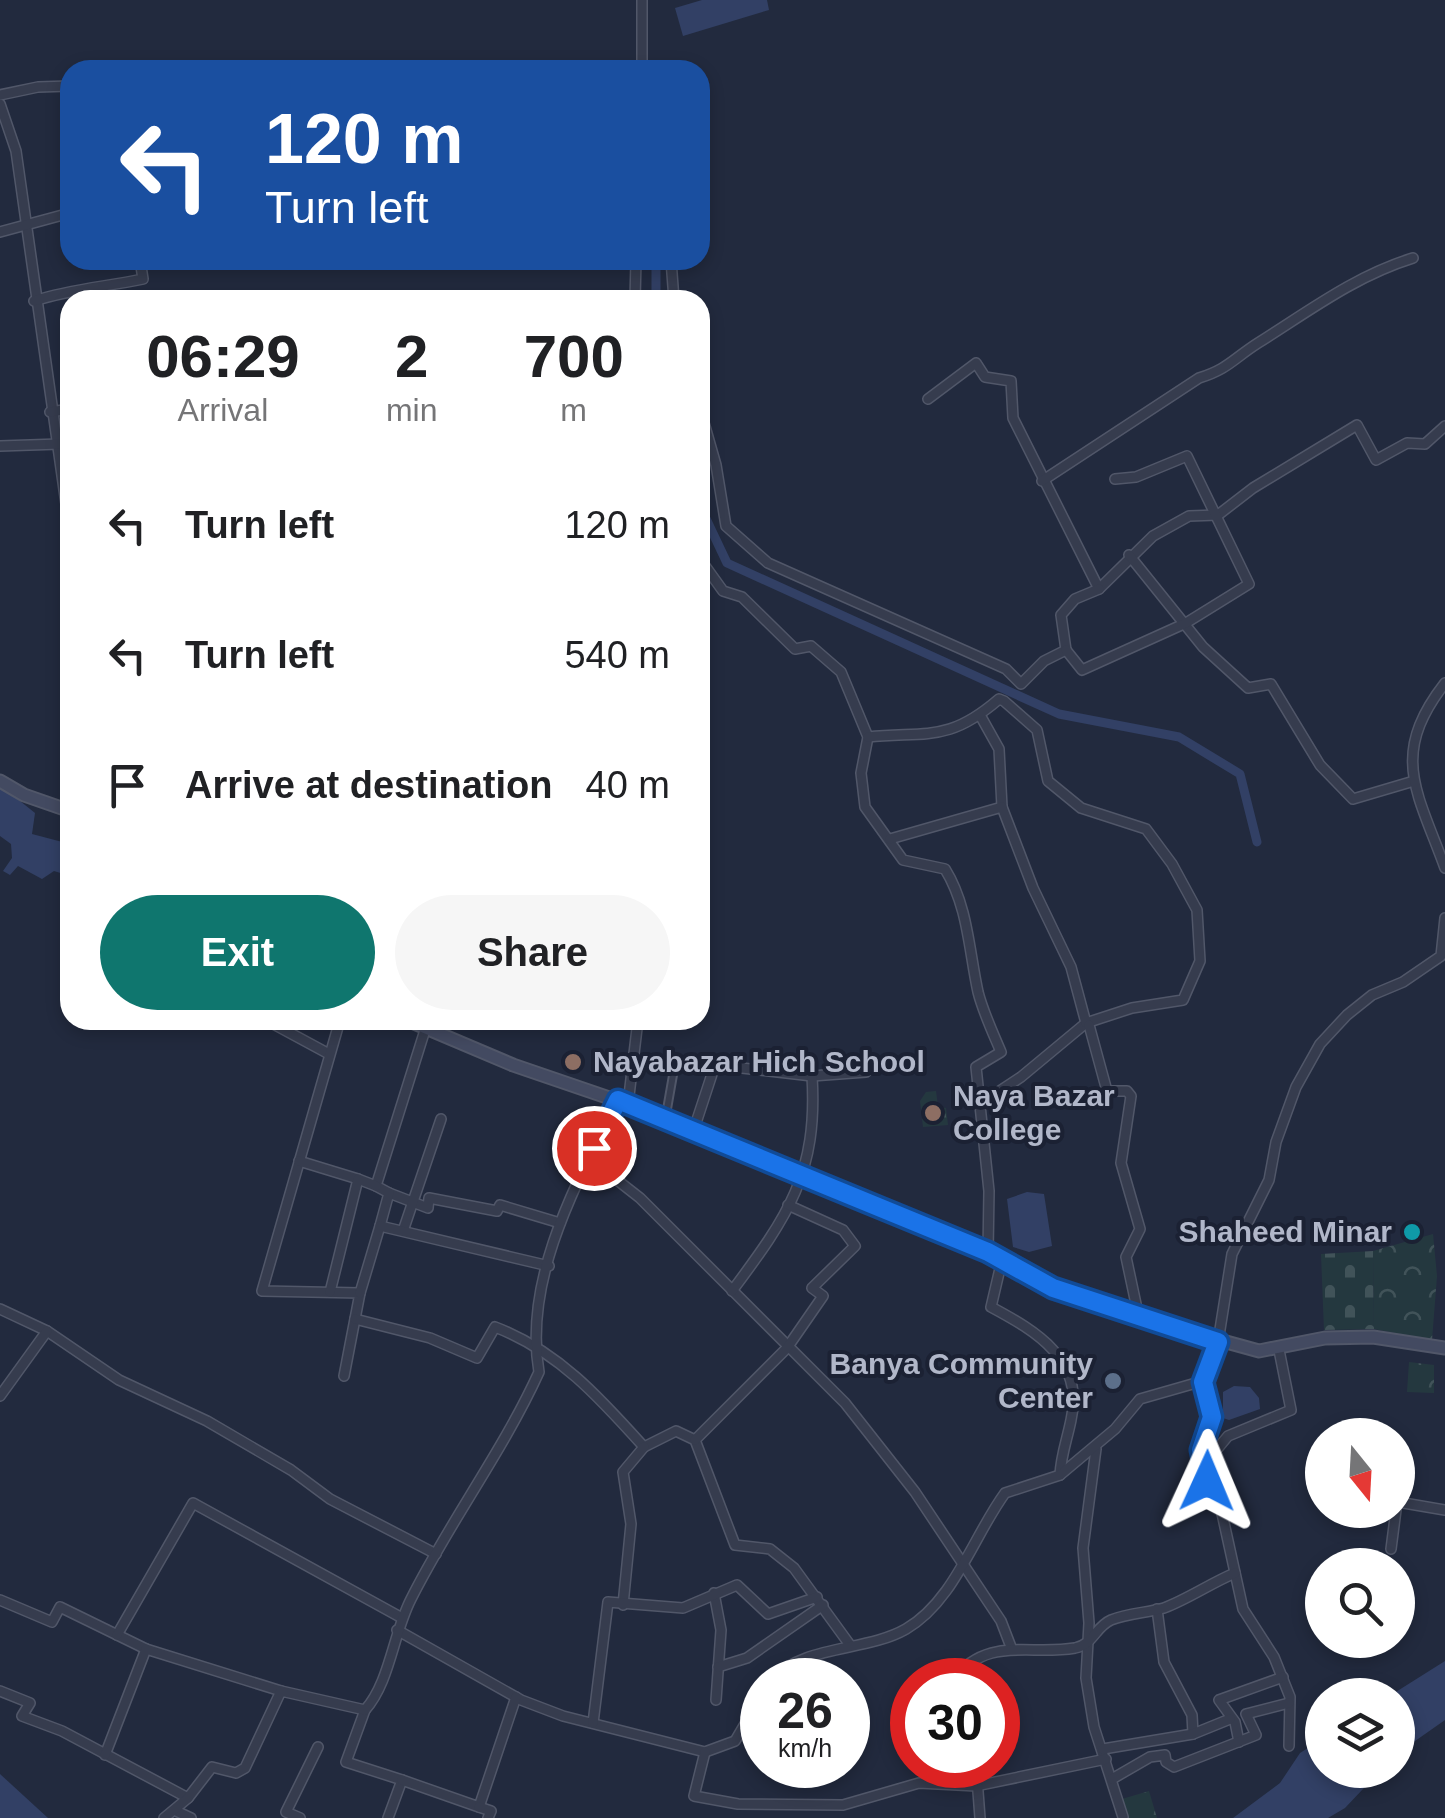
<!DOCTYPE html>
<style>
:root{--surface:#fff;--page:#f6f6f6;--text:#202124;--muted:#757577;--accent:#0f766e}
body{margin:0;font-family:Arial,sans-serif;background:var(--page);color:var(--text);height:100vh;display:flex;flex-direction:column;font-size:38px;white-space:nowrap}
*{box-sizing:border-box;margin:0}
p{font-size:32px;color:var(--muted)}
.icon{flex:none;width:55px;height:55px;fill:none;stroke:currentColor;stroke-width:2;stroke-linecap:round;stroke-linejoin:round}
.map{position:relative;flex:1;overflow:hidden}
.panel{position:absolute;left:60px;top:290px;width:650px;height:740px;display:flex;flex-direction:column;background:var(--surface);border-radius:30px;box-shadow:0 5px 15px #0003}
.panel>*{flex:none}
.guide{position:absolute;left:60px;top:60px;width:650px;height:210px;border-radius:30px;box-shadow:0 5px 15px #0003;background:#1a4fa0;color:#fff;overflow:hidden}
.needle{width:65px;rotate:162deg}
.controls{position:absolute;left:1305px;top:1418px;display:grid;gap:20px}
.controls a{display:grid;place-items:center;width:110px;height:110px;border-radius:50%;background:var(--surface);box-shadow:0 5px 15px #0003;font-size:50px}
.speed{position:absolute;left:740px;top:1658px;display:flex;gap:20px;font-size:50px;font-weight:700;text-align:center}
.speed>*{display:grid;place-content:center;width:130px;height:130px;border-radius:50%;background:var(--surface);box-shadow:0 5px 15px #0003;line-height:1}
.speed small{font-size:25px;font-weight:400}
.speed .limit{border:15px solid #d22;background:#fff;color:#111}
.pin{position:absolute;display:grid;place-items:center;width:85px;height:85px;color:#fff;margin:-42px;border:5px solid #fff;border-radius:50%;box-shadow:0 2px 10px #0007}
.me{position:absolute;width:110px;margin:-55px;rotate:1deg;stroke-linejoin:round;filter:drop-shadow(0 0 8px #0008)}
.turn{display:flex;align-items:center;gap:35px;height:210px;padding:0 40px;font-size:45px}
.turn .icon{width:130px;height:130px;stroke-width:2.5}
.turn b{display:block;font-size:70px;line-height:85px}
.eta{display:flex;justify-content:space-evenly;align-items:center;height:170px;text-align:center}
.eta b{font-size:60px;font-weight:700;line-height:70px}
.button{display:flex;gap:20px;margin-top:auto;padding:20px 40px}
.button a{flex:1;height:115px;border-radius:60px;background:var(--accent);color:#fff;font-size:40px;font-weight:700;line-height:115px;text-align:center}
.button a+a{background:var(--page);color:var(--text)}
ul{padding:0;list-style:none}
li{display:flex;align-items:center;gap:30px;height:130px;padding:0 40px}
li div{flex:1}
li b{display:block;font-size:38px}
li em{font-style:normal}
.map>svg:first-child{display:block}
</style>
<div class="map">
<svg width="1445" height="1818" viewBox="0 0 1445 1818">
<defs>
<pattern id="cemetery-stones" width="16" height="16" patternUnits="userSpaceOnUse" patternTransform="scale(2.5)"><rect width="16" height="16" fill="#24383f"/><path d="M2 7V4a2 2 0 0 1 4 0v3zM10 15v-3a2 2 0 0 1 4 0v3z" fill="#415359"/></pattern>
<pattern id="park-crowns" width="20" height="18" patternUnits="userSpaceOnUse" patternTransform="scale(2.5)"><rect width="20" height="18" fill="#24383f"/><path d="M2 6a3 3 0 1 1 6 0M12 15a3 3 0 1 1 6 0" fill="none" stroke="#415359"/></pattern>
</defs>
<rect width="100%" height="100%" fill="#222a3e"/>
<!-- cemetery -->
<path fill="url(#cemetery-stones)" d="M1373,1251L1374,1329L1324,1330L1321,1254Z"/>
<!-- park -->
<g fill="url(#park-crowns)">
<path d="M936,1091L938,1107L946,1108L948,1125L923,1127L920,1101L926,1092Z"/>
<path d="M1433,1234L1437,1276L1432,1340L1374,1329L1373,1251Z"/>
<path d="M1409,1362L1434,1365V1393L1407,1392Z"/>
<path d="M1149,1791L1157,1818H1127L1122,1799Z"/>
</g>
<!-- water -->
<g fill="#324065">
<path d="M702,0H767L769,10L683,36L675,8Z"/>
<path d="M0,785L35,813L32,834L70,844V876L54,871L42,879L18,866L10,875L3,871L12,858L11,844L0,836Z"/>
<path d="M1027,1192L1044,1194L1052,1246L1029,1252L1013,1247L1007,1199Z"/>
<path d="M1234,1386L1250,1387L1259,1398L1260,1409L1229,1420L1223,1418V1392Z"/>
<path d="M1445,1661V1720L1398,1753V1695H1391Z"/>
<path d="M1322,1739V1770H1381L1345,1808L1328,1818H1233L1280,1783L1300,1753Z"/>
<path d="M0,1774L48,1818H0Z"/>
</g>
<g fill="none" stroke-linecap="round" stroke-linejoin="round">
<!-- canal -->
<g stroke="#324065" stroke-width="9">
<path d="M656,260V300"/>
<path d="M700,506L727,563L1059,714L1179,737L1240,774L1257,842"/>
</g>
<defs>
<path id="pedestrian" d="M666,1115L676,1058"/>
<g id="minor">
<path d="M642,0V70"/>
<path d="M0,95L38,87L70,86"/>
<path d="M0,104L16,151L70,532"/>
<path d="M0,232L70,213"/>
<path d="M671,260L674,300"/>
<path d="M635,300L636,260"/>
<path d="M34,301C71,289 105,287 143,279L140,260"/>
<path d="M928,399L976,363L985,377L1011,381L1013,418L1099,589L1153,536L1189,516L1218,515L1253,488L1357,425L1376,460L1407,443L1425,444L1445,426"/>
<path d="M700,409L716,465L726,526L768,563L1006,669L1021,684L1044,661L1066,650L1061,615L1075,599L1099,589"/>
<path d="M50,412L70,409"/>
<path d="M0,446L60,444"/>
<path d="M1042,481L1199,378C1228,369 1233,359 1258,343C1309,311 1355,276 1413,258"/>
<path d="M1129,555L1203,647L1248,688L1271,684L1320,765L1353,799L1414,781"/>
<path d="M700,559L723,591L742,597L795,649L811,646L841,672L868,737L861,773L865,807L903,860L945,869C968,906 969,951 978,992C983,1012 993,1033 1001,1052L976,1067L989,1191L988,1252"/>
<path d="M1066,650L1082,670L1186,623L1249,584L1187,456L1136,477L1115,479"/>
<path d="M1445,683C1389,755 1417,791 1445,868"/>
<path d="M980,715L999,749L1002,807"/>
<path d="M868,737C927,731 948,743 999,699L1004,701L1037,730L1048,781L1081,808L1146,829L1172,864L1197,910L1200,961L1183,1000L1132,1008L1086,1023L1021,1077L980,1104"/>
<path d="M890,839L1002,807L1033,888L1071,967L1086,1023"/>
<path d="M266,1020L329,1054"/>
<path d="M340,1020L262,1291L360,1293L344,1376"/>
<path d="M1089,1025L1107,1091H1127L1131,1096L1121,1163L1140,1229L1126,1257L1139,1318"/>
<path d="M628,1104L638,1020"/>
<path d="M694,1129L715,1065L812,1076L866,1072"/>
<path d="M589,1158L640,1198L845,1403L915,1492L1001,1621L1011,1647"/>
<path d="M299,1161L358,1179"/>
<path d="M389,1193L428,1208L429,1198L497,1211L500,1205L560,1223"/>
<path d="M380,1226L389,1193L376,1186L425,1030"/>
<path d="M403,1231L441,1119"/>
<path d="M1002,1260L991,1307C1036,1331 1085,1360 1071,1420C1067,1440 1061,1455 1060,1475"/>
<path d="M732,1291C788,1216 818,1173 812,1076"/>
<path d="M330,1292L358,1179L376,1186"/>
<path d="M360,1293L380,1226L549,1266"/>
<path d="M0,1309L47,1331L119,1380L207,1421L291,1470L330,1499L436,1554"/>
<path d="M355,1319L430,1338L477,1358L495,1327C558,1351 600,1398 644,1447L676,1431L695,1440L735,1545L770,1549L794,1568L850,1645"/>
<path d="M1203,1381L1212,1417L1201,1450L1203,1466L1221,1509L1243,1609L1274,1657L1290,1697L1289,1746"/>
<path d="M0,1396L47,1331"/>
<path d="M695,1440L787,1348L823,1296L812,1288L855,1246L843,1230L788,1205"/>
<path d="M1096,1449L1083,1548L1089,1623L1086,1678L1094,1727L1123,1817"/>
<path d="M1203,1466L1228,1436L1291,1410L1279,1350"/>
<path d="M1398,1502L1445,1510"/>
<path d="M1391,1549L1396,1510"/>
<path d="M714,1593L721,1630L716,1700"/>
<path d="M0,1600L52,1622L60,1607L146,1649"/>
<path d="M623,1605L631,1524L623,1472L644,1447"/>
<path d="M1157,1609L1164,1662L1192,1715L1193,1734"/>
<path d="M397,1630L521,1700L563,1716L705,1752L735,1741L762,1695"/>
<path d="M117,1635L193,1503L402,1618"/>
<path d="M718,1667L747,1658L823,1605"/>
<path d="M771,1680C805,1644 866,1652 906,1629C954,1601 973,1537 1005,1493L1060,1475L1115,1429L1140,1399L1203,1381L1218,1342L1232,1254L1269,1180L1276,1142L1296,1087L1320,1044L1347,1015L1372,995L1403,982L1441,956L1445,918"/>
<path d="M952,1680C989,1635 1028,1656 1075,1648C1094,1644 1095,1627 1111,1620C1128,1613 1147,1613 1164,1608C1188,1599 1211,1583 1235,1573"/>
<path d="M0,1691L30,1703L22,1716L62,1731L188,1798"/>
<path d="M365,1710L346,1762L402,1780L388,1818"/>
<path d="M593,1723L608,1602L683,1608L737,1585L768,1614L817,1597"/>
<path d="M1239,1742L1235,1722L1219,1700L1283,1677"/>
<path d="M1103,1749L1193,1734L1230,1719"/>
<path d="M705,1752L694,1796L738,1804L843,1805L919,1783L976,1786L1106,1759"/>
<path d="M105,1755L146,1649L281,1691"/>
<path d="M976,1765L980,1818"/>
<path d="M1112,1779L1150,1757L1165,1755L1166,1762L1174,1767L1256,1735L1246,1714L1289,1703"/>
<path d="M402,1780L479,1807L516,1697"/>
<path d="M479,1807L491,1811L488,1818"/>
<path d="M176,1811L191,1818"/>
<path d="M164,1818L188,1798L212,1767L236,1773L245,1768L281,1691L365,1710C390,1682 393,1634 411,1599C450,1521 503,1451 539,1372C523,1278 577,1182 618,1100"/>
<path d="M300,1818L286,1812L318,1747"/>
</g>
<g id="secondary">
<path d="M0,781L24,795L70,811"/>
<path d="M407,1020L513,1065L665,1117L988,1252L1053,1288L1139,1318L1259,1351L1325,1338L1373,1337L1445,1348"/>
</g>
</defs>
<!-- pedestrian casing -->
<use href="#pedestrian" stroke="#515769" stroke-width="10"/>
<!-- minor casing -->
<use href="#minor" stroke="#515769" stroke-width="12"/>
<!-- secondary casing -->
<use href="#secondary" stroke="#515769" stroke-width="15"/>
<!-- pedestrian -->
<use href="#pedestrian" stroke="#363c4e" stroke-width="6"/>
<!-- minor -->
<use href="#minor" stroke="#363c4e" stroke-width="9"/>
<!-- secondary -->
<use href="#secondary" stroke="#434a61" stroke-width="11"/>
</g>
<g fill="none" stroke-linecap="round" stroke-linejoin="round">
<defs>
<path id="route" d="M594,1148L618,1100L988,1252L1053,1288L1218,1342L1203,1382L1212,1417L1201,1450L1207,1481"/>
</defs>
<!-- route casing -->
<use href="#route" stroke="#114b97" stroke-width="25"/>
<!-- route -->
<use href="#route" stroke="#1a73e8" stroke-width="18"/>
</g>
<!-- markers -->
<g fill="#8d6e63" stroke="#1b2133" stroke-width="4">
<circle cx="573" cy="1062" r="10"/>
<circle cx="933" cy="1113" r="10"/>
</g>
<circle fill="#0f9aa8" stroke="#1b2133" stroke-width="4" cx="1412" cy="1232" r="10"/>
<circle fill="#5c6f8a" stroke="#1b2133" stroke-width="4" cx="1113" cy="1381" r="10"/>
<g text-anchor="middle" stroke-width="8" stroke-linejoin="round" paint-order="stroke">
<!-- poi labels -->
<g font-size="30" font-weight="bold" fill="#b1b7c9" stroke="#1b2133" text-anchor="start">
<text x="593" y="1072">Nayabazar Hich School</text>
<text x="953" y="1106">Naya Bazar<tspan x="953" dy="34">College</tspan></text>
<text x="1392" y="1242" text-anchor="end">Shaheed Minar</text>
<text x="1093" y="1374" text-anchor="end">Banya Community<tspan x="1093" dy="34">Center</tspan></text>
</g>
</g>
</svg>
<div class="controls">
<a><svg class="needle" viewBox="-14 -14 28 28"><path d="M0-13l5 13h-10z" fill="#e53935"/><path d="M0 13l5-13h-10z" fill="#757577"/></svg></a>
<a><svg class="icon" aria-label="search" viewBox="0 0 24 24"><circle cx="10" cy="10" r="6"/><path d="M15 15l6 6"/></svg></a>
<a><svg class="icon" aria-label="layers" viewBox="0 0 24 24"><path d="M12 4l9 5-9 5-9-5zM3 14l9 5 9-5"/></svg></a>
</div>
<div class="speed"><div>26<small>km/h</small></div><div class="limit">30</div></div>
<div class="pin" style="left:594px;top:1148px;background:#d93025"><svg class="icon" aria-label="arrive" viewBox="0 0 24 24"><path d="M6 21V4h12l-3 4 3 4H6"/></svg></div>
<svg class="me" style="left:1207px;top:1481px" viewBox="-20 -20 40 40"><path d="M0-17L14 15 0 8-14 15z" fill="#1a73e8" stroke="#fff" stroke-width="4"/></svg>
<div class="guide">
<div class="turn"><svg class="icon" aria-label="left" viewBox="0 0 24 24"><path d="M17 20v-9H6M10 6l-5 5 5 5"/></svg><div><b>120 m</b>Turn left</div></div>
</div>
<section class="panel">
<div class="eta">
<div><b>06:29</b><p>Arrival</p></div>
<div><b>2</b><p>min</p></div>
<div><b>700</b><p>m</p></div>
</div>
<ul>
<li><svg class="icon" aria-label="left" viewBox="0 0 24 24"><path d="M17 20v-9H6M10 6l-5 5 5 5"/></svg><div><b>Turn left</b></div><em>120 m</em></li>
<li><svg class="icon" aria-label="left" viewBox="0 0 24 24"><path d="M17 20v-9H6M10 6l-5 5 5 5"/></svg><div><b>Turn left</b></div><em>540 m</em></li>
<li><svg class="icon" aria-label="arrive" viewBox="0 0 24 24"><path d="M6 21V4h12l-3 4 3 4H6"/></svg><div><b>Arrive at destination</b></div><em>40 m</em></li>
</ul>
<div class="button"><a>Exit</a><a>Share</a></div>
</section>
</div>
